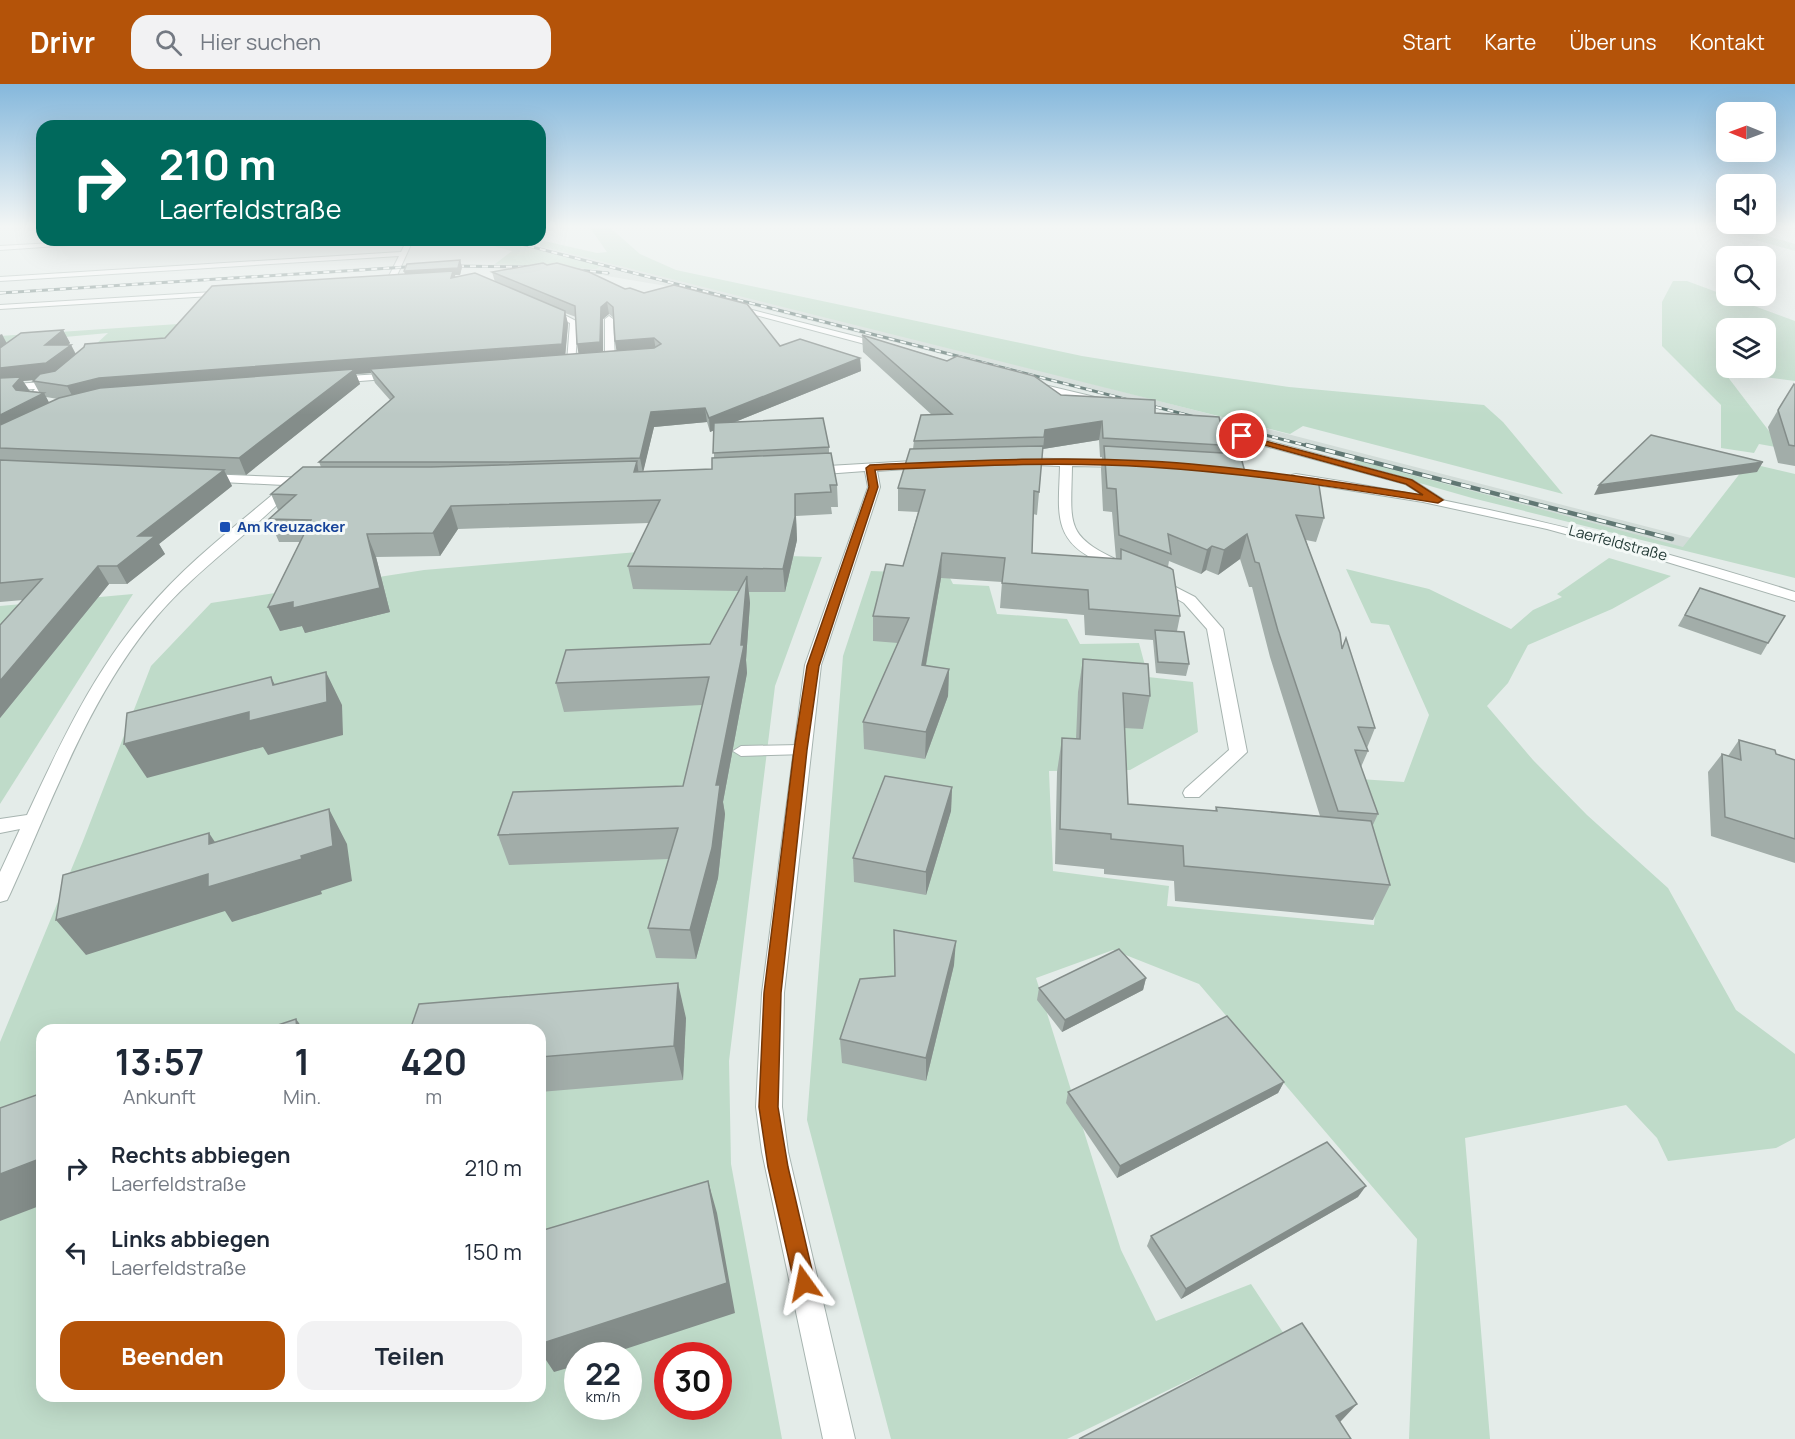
<!DOCTYPE html>
<html lang="de">
<meta charset="utf-8">
<style>
:root{--surface:#fff;--page:#f2f2f3;--text:#1f2937;--muted:#747a83;--accent:#b45309}
body{margin:0;font-family:Manrope,sans-serif;background:var(--page);color:var(--text);height:100vh;display:flex;flex-direction:column;font-size:22px;white-space:nowrap}
*{box-sizing:border-box;margin:0}
p{font-size:20px;color:var(--muted)}
.icon{flex:none;width:33px;height:33px;fill:none;stroke:currentColor;stroke-width:2;stroke-linecap:round;stroke-linejoin:round}
.map{position:relative;flex:1;overflow:hidden}
.panel{position:absolute;left:36px;top:940px;width:510px;height:378px;display:flex;flex-direction:column;background:var(--surface);border-radius:18px;box-shadow:0 6px 24px #0002}
.panel>*{flex:none}
.hud{position:absolute;left:36px;top:36px;width:510px;height:126px;border-radius:18px;box-shadow:0 6px 24px #0002;background:#00695c;color:#fff;overflow:hidden}
.needle{width:39px;rotate:271deg}
.controls{position:absolute;left:1716px;top:18px;display:grid;gap:12px}
.controls a{display:grid;place-items:center;width:60px;height:60px;border-radius:12px;background:var(--surface);box-shadow:0 6px 24px #0002;font-size:30px}
.speed{position:absolute;left:564px;top:1258px;display:flex;gap:12px;font-size:30px;font-weight:700;text-align:center}
.speed>*{display:grid;place-content:center;width:78px;height:78px;border-radius:50%;background:var(--surface);box-shadow:0 6px 24px #0002;line-height:1}
.speed small{font-size:15px;font-weight:400}
.speed .limit{border:9px solid #d22;background:#fff;color:#111}
.pin{position:absolute;display:grid;place-items:center;width:51px;height:51px;color:#fff;margin:-26px;border:3px solid #fff;border-radius:50%;box-shadow:0 2px 6px #0007}
.me{position:absolute;width:66px;margin:-33px;rotate:348deg;stroke-linejoin:round;filter:drop-shadow(0 0 4px #0008)}
.turn{display:flex;align-items:center;gap:21px;height:126px;padding:0 24px;font-size:27px}
.turn .icon{width:78px;height:78px;stroke-width:2.5}
.turn b{display:block;font-size:42px;line-height:51px}
.eta{display:flex;justify-content:space-evenly;align-items:center;height:102px;text-align:center}
.eta b{font-size:36px;font-weight:700;line-height:42px}
.button{display:flex;gap:12px;margin-top:auto;padding:12px 24px}
.button a{flex:1;height:69px;border-radius:18px;background:var(--accent);color:#fff;font-size:24px;font-weight:700;line-height:69px;text-align:center}
.button a+a{background:var(--page);color:var(--text)}
ul{padding:0;list-style:none}
li{display:flex;align-items:center;gap:18px;height:84px;padding:0 24px}
li div{flex:1}
li b{display:block;font-size:22px}
li em{font-style:normal}
header{display:flex;align-items:center;gap:36px;box-sizing:border-box;height:84px;padding:0 30px;background:var(--accent);color:#fff}
header strong{font-size:28px}
nav{display:flex;gap:33px;margin-inline-start:auto;font-size:21px}
.search{width:420px;height:54px;background:var(--page);display:flex;align-items:center;gap:15px;box-sizing:border-box;padding:0 21px;border-radius:18px;color:var(--muted);font-size:22px}
.map>svg:first-child{display:block}
</style>
<header>
<strong>Drivr</strong>
<div class="search"><svg class="icon" aria-label="search" viewBox="0 0 24 24"><circle cx="10" cy="10" r="6"/><path d="M15 15l6 6"/></svg>Hier suchen</div>
<nav><a>Start</a><a>Karte</a><a>Über uns</a><a>Kontakt</a></nav>
</header>
<div class="map">
<svg width="1795" height="1355" viewBox="0 0 1795 1355">
<rect width="100%" height="100%" fill="#e4ece9"/>
<!-- built -->
<path fill="#d2dcd8" d="M496,156H516L996,275L1691,454L1684,464L1356,376L690,206L589,189L490,183L495,180L600,183Z"/>
<!-- green -->
<g fill="#bfdbc9" fill-rule="evenodd">
<path d="M588,141H607L640,170L676,186L1082,272L1144,282L1289,303L1484,321L1503,338L1563,410L1303,342L1290,350L516,156H540L597,169L607,168Z"/>
<path d="M1701,141L1737,143L1795,160V167Z"/>
<path d="M470,156H496L601,182L596,185L495,180L512,167Z"/>
<path d="M1673,197H1687L1795,237V297L1724,288L1782,364L1759,360L1754,369L1721,364V321L1662,262V218ZM1726,244H1766V284H1726Z"/>
<path d="M268,234L81,274L108,249L0,259V252Z"/>
<path d="M1356,376L1683,463L1748,379L1795,390V494L1472,414L1353,380Z"/>
<path d="M638,468L822,473L775,602L729,977L731,1080L782,1355H0V958L83,757L151,582L211,519L424,486ZM42,946H540V1312H42ZM578,1272H628V1323H578ZM668,1272H718V1323H668Z"/>
<path d="M1609,474L1671,492L1612,525L1528,561L1508,599L1487,622L1533,676L1587,731L1668,804L1736,926L1795,970V1054L1776,1064L1668,1077L1657,1054L1626,1021L1465,1054L1490,1355H1409L1417,1155L1199,900L1113,866L1036,894L1121,1166L1156,1237L1251,1200L1284,1250L1067,1355H891L807,1036L843,572L871,487L948,490L953,500L989,502L997,530L1067,535L1080,560L1139,559L1148,593L1193,598L1198,648L1130,686L1049,687L1053,787L1169,802L1167,822L1374,841L1378,788L1345,694L1404,698L1429,631L1389,541L1371,539L1346,485L1429,505L1511,545L1533,526L1562,513L1557,510Z"/>
<path d="M133,510L0,720V522Z"/>
</g>
<g fill="none" stroke-linecap="round" stroke-linejoin="round">
<defs>
<g id="lane">
<path d="M106,156H144L0,166V162Z"/>
<path d="M407,156H413L394,198L390,200L386,198L399,172L0,197V193L401,168Z"/>
<path d="M230,207L227,211L0,225V221Z"/>
<path d="M729,220L886,260L887,262L880,264L729,224Z"/>
<path d="M1036,299L1099,314L1101,316L1096,319L1033,304L1031,302Z"/>
<path d="M1214,342L1413,396L1444,416L1434,418L1405,400L1210,347L1209,345Z"/>
<path d="M800,661L808,666L806,670L741,672L733,667L741,662Z"/>
</g>
<g id="street">
<path d="M541,222H547L578,238L575,280L567,278L570,239L541,226Z"/>
<path d="M609,232L613,235L615,275L610,278L605,275V235Z"/>
<path d="M396,289L401,292L400,294L333,299L328,296L333,293Z"/>
<path d="M44,298L49,301L34,315L29,312L35,305L0,307V301Z"/>
<path d="M1017,374L1129,377L1131,379L1125,383L1072,382C1071,443 1064,452 1124,479V485C1115,487 1106,481 1098,477C1051,456 1059,426 1060,382L1013,380L1011,378Z"/>
<path d="M930,376L934,377V383L877,387L880,403L821,581L784,909L782,1023L788,1068L855,1355H823L762,1068L756,1023L762,909L805,581L868,403L865,387L811,391L805,387L811,383Z"/>
<path d="M205,390L309,394L315,398L309,402L297,401C253,448 199,483 157,532C89,612 53,716 10,810L7,816L0,818V788L20,745L0,749V735L27,731C60,660 94,587 146,527C186,479 237,441 284,401L201,397L199,394Z"/>
<path d="M1296,390C1466,416 1631,456 1795,508V517L1667,478L1547,445L1423,418L1292,397V391Z"/>
<path d="M1156,493L1195,513L1223,545L1247,668L1199,713H1185L1183,709L1185,705L1229,666L1207,545L1184,519L1151,500V494Z"/>
</g>
</defs>
<!-- lane casing -->
<use href="#lane" stroke="#a7b4b0" stroke-width="2"/>
<!-- street casing -->
<use href="#street" stroke="#a7b4b0" stroke-width="2"/>
<!-- lane -->
<use href="#lane" fill="#fff" fill-rule="evenodd"/>
<!-- street -->
<use href="#street" fill="#fff" fill-rule="evenodd"/>
<defs>
<g id="rail-far1">
<path d="M505,156L1312,363"/>
<path d="M446,182L539,183"/>
<path d="M566,185L608,189"/>
<path d="M0,209L422,182"/>
</g>
<path id="rail" d="M1306,361L1672,455"/>
</defs>
<!-- rail-far1 casing -->
<use href="#rail-far1" stroke="#607773" stroke-width="3"/>
<!-- rail casing -->
<use href="#rail" stroke="#607773" stroke-width="4.5"/>
<!-- rail-far1 -->
<use href="#rail-far1" stroke="#f4f9f7" stroke-width="2" stroke-dasharray="6" stroke-linecap="butt"/>
<!-- rail -->
<use href="#rail" stroke="#f4f9f7" stroke-width="3" stroke-dasharray="10" stroke-linecap="butt"/>
</g>
<!-- wall -->
<g fill="#a2ada9" fill-rule="evenodd">
<path d="M460,176L462,183L460,191H455V193L495,198L492,188L547,181L625,205L780,262L860,274L861,287L735,338L829,363V369L837,401L838,423H831L832,430L796,432L797,456L785,508H749L750,519L746,576L747,589L723,718L725,730L718,794L696,875L656,874L648,844L669,775L509,781L498,751L683,702L702,621L564,628L556,599L710,560L739,507L633,505L628,482L649,439L458,445L440,472L376,473L390,528L305,549L302,542L280,547L268,523L300,458H279L269,435L278,426L271,410L321,383L319,378L390,316L375,299L371,289L356,290L360,300L246,391L226,390L232,402L159,460L165,470L127,500H109L0,634V541L23,516L0,518V250L7,259L63,246L70,259L68,261H71L76,270L165,254L405,190L404,187ZM565,229L576,233L579,270L565,271L568,240ZM609,230L614,234L615,257L617,267L603,268V235ZM34,296L33,297L39,308L30,307L23,297ZM46,313L58,315L49,319ZM707,338L710,348L714,346V374L712,385L643,387L654,343Z"/>
<path d="M862,251L1061,311L1155,329L1220,337L1237,362L1235,370L1245,388L1324,434L1316,458L1306,456L1342,565L1375,644L1367,664L1368,667L1361,683L1378,730L1372,743L1390,801L1373,836L1175,817L1174,797L1104,790V785L1055,780L1057,688L1062,654L1076,655L1078,608L1083,575L1150,612L1143,645L1124,644L1128,720L1215,727L1216,723L1320,732L1270,573L1252,503H1249L1240,475L1218,491L1206,486L1201,490L1169,477L1168,483L1180,532L1177,547L1189,580L1186,592L1156,589L1153,556L1085,551L1084,531L1000,524L1002,498L941,494L926,582L949,585L948,612L925,675L864,665L863,638L898,559L873,557V532L903,482L918,428L898,427V404L913,365L914,357L932,331L863,268ZM1099,356L1100,373H1102L1101,385L1103,427L1112,428L1116,475L1032,469L1033,430L1037,431L1043,365Z"/>
<path d="M1795,301V382L1778,379L1768,343L1778,326Z"/>
<path d="M1700,504L1768,559L1761,571L1678,542Z"/>
<path d="M1739,656L1776,670L1795,676V779L1711,752L1708,688L1722,670L1728,672Z"/>
<path d="M952,703L951,727L926,811L854,798L853,774Z"/>
<path d="M954,881L926,997L842,979L840,955L894,892Z"/>
<path d="M1146,894L1143,906L1062,948L1037,916L1039,904Z"/>
<path d="M686,934L683,996L540,1008V946Z"/>
<path d="M1284,998L1278,1009L1117,1094L1066,1019L1068,1008Z"/>
<path d="M1358,1113L1181,1215L1147,1162L1151,1152Z"/>
</g>
<!-- shaded-wall -->
<g fill="#848d8a">
<path d="M460,176L462,183L460,191H455L457,199L406,194L404,187Z"/>
<path d="M607,218L609,230L603,235V271L579,273L577,260L601,223Z"/>
<path d="M565,227L568,240L565,274L370,285L371,289L356,290L360,300L246,391L239,374L75,317L67,302L99,294Z"/>
<path d="M63,246L70,259L54,274L71,261L78,275L54,294L23,297L30,308L22,317L0,299V284L45,261Z"/>
<path d="M2,250L9,264L0,272V251Z"/>
<path d="M654,254L656,267L617,270L615,257Z"/>
<path d="M860,274L861,287L710,348L709,334Z"/>
<path d="M44,309L52,324L0,351V331Z"/>
<path d="M705,324L707,338L654,343L643,389L640,374L651,328Z"/>
<path d="M1102,337L1099,356L1043,365L1045,346Z"/>
<path d="M637,377L640,399L634,388Z"/>
<path d="M1763,378L1757,388L1594,411L1599,401Z"/>
<path d="M224,386L232,402L159,460L165,470L127,500L117,482L138,452Z"/>
<path d="M795,410L797,456L785,508L783,485Z"/>
<path d="M451,422L458,445L440,472L433,449Z"/>
<path d="M367,450L376,473L390,528L305,549L302,542L280,547L268,523Z"/>
<path d="M1247,450L1240,475L1218,491L1224,466Z"/>
<path d="M1212,462L1206,486L1201,490L1207,466Z"/>
<path d="M942,469L941,494L921,608L922,581Z"/>
<path d="M98,482L109,500L0,634V597Z"/>
<path d="M747,492L750,519L746,576L747,589L723,718L725,730L718,794L696,875L690,846L741,561Z"/>
<path d="M949,585L948,612L925,675L926,648Z"/>
<path d="M326,588L342,621L343,651L268,671L263,663L147,694L124,660L273,601L271,593L288,627Z"/>
<path d="M952,703L951,727L926,811V788Z"/>
<path d="M329,725L347,760L352,797L321,807L322,810L232,838L225,827L86,871L56,836L208,790L301,772Z"/>
<path d="M209,749L232,784L209,760Z"/>
<path d="M956,857L954,881L926,997V974Z"/>
<path d="M1146,894L1143,906L1062,948L1065,936Z"/>
<path d="M678,899L686,934L683,996L674,962Z"/>
<path d="M296,935L304,946H297Z"/>
<path d="M1284,998L1278,1009L1117,1094L1120,1082Z"/>
<path d="M42,1074V1121L0,1137V1090Z"/>
<path d="M708,1097L717,1129L735,1229L604,1272H578V1281L554,1288L540,1267V1260Z"/>
<path d="M1366,1102L1358,1113L1181,1215L1186,1205Z"/>
<path d="M1357,1320L1326,1353L1336,1332Z"/>
</g>
<!-- building -->
<g fill="#bcc9c5" stroke="#848d8a" stroke-width="1.5">
<path d="M460,176L458,184L404,187L407,180Z"/>
<path d="M543,179L547,181L557,179L589,188L625,205L630,204L644,209L674,201L747,220L780,262L800,255L860,274L709,334L705,324L651,328L640,374L512,378H319L394,313L370,285L654,264L661,260L654,254L615,257L613,223L607,218L601,223L600,258L577,260L575,222L492,188Z"/>
<path d="M453,187L451,194L475,189L565,227L562,260L99,294L67,302L33,297L40,290L55,287L84,263L85,260L165,254L212,202Z"/>
<path d="M63,246L45,261H71L46,279L0,284V264L21,249Z"/>
<path d="M862,251L947,277L957,272L1034,292L1061,311L1155,316V329L1219,333L1220,337L1231,338L1237,362L1103,354L1102,337L1045,346L1044,353L914,357L921,331L952,330Z"/>
<path d="M355,285L239,374L0,364V341L59,314L100,304Z"/>
<path d="M21,293L13,302L16,306L44,309L0,331V294Z"/>
<path d="M1794,300L1795,301V362L1789,361L1778,326Z"/>
<path d="M823,334L829,363L713,369L714,339Z"/>
<path d="M1651,351L1763,378L1599,401Z"/>
<path d="M1043,362L1039,408L1034,407L1032,469L1121,475V465L1170,484L1173,486L1180,532L1089,525L1088,506L1002,499L1005,474L942,469L922,581L949,585L926,648L863,638L909,534L873,532L886,480L903,482L925,406L898,404L910,365Z"/>
<path d="M1104,362L1240,370L1245,388L1318,395L1324,434L1296,431L1340,549L1342,565L1346,554L1375,644L1358,643L1368,667L1355,666L1378,730L1338,727L1278,547L1259,479L1255,478L1247,450L1224,466L1212,462L1207,466L1168,450L1171,470L1119,451L1116,405L1107,404Z"/>
<path d="M831,369L837,401H830L831,408L795,410V433L783,485L628,482L660,416L451,422L433,449L367,450L380,504L293,524V518L268,523L311,436L269,435L296,411L271,410L303,383H431L637,377L634,388L712,385V374Z"/>
<path d="M0,376L224,386L138,452H155L117,482H98L0,597V541L42,495L0,499Z"/>
<path d="M747,492L741,561H744L716,701H720L712,764L690,846L648,844L678,744L498,751L513,708L683,702L709,593L556,599L566,566L710,560Z"/>
<path d="M1700,504L1785,532L1768,559L1685,531Z"/>
<path d="M1155,546L1184,548L1189,580L1158,578Z"/>
<path d="M1083,575L1148,580L1150,612L1123,609L1128,720L1217,727L1216,723L1371,737L1390,801L1184,782L1183,762L1111,755V750L1060,745L1062,654L1080,655Z"/>
<path d="M326,588L327,618L249,637V628L124,660L127,629L271,593L273,601Z"/>
<path d="M1739,656L1775,666L1776,670L1795,676V755L1725,733L1722,670L1741,676Z"/>
<path d="M885,692L952,703L926,788L853,774Z"/>
<path d="M329,725L333,762L301,772L302,775L208,803V790L56,836L63,791L209,749V760Z"/>
<path d="M894,846L956,857L926,974L840,955L860,895L895,892Z"/>
<path d="M1119,865L1146,894L1065,936L1039,904Z"/>
<path d="M678,899L674,962L540,973V946H410L419,920Z"/>
<path d="M1227,932L1284,998L1120,1082L1068,1008Z"/>
<path d="M296,935L297,946H263Z"/>
<path d="M42,1009V1074L0,1090V1024Z"/>
<path d="M1327,1058L1366,1102L1186,1205L1151,1152Z"/>
<path d="M708,1097L727,1199L540,1260V1147Z"/>
<path d="M1302,1239L1357,1320L1336,1332L1351,1355H1079Z"/>
</g>
<!-- sky -->
<linearGradient id="sky" x2="0" y2="1"><stop stop-color="#85b8dc"/><stop offset="0.43" stop-color="#f3f6f5"/><stop offset="1" stop-color="#f3f6f5" stop-opacity="0"/></linearGradient>
<rect width="1795" height="331" fill="url(#sky)"/>
<!-- route -->
<path fill="#b45309" stroke="#753606" stroke-width="1.5" d="M1239,350L1412,396L1443,416L1438,419C1342,404 1246,389 1149,383C1058,377 966,382 875,386L878,403L819,582L807,666L781,909L778,1023L788,1083L815,1199L811,1207L804,1210L796,1207L768,1083L759,1023L764,909L794,666L807,582L869,403L866,384L870,381C963,377 1055,372 1148,377C1240,382 1331,397 1423,411L1406,400L1239,354Z"/>
<!-- markers -->
<rect fill="#1a4fb4" stroke="#f4f9f7" stroke-width="2" x="219" y="437" width="12" height="12" rx="3"/>
<g text-anchor="middle" stroke-width="6" stroke-linejoin="round" paint-order="stroke">
<!-- far-transit labels -->
<g font-size="15" font-weight="bold" fill="#164399" stroke="#f4f9f7" text-anchor="start">
<text x="237" y="448">Am Kreuzacker</text>
</g>
<!-- far-street labels -->
<g font-size="15" fill="#253c38" stroke="#f4f9f7">
<text transform="translate(1618 459) rotate(15)" y="5">Laerfeldstraße</text>
</g>
</g>
</svg>
<div class="controls">
<a><svg class="needle" viewBox="-14 -14 28 28"><path d="M0-13l5 13h-10z" fill="#e53935"/><path d="M0 13l5-13h-10z" fill="#747a83"/></svg></a>
<a><svg class="icon" aria-label="sound" viewBox="0 0 24 24"><path d="M4 9h4l5-4v14l-5-4H4zM17 9q2 3 0 6"/></svg></a>
<a><svg class="icon" aria-label="search" viewBox="0 0 24 24"><circle cx="10" cy="10" r="6"/><path d="M15 15l6 6"/></svg></a>
<a><svg class="icon" aria-label="layers" viewBox="0 0 24 24"><path d="M12 4l9 5-9 5-9-5zM3 14l9 5 9-5"/></svg></a>
</div>
<div class="speed"><div>22<small>km/h</small></div><div class="limit">30</div></div>
<div class="pin" style="left:1242px;top:352px;background:#d93025"><svg class="icon" aria-label="arrive" viewBox="0 0 24 24"><path d="M6 21V4h12l-3 4 3 4H6"/></svg></div>
<svg class="me" style="left:804px;top:1199px" viewBox="-20 -20 40 40"><path d="M0-17L14 15 0 8-14 15z" fill="#b45309" stroke="#fff" stroke-width="4"/></svg>
<div class="hud">
<div class="turn"><svg class="icon" aria-label="right" viewBox="0 0 24 24"><path d="M7 20v-9h11M14 6l5 5-5 5"/></svg><div><b>210 m</b>Laerfeldstraße</div></div>
</div>
<section class="panel">
<div class="eta">
<div><b>13:57</b><p>Ankunft</p></div>
<div><b>1</b><p>Min.</p></div>
<div><b>420</b><p>m</p></div>
</div>
<ul>
<li><svg class="icon" aria-label="right" viewBox="0 0 24 24"><path d="M7 20v-9h11M14 6l5 5-5 5"/></svg><div><b>Rechts abbiegen</b><p>Laerfeldstraße</p></div><em>210 m</em></li>
<li><svg class="icon" aria-label="left" viewBox="0 0 24 24"><path d="M17 20v-9H6M10 6l-5 5 5 5"/></svg><div><b>Links abbiegen</b><p>Laerfeldstraße</p></div><em>150 m</em></li>
</ul>
<div class="button"><a>Beenden</a><a>Teilen</a></div>
</section>
</div>
